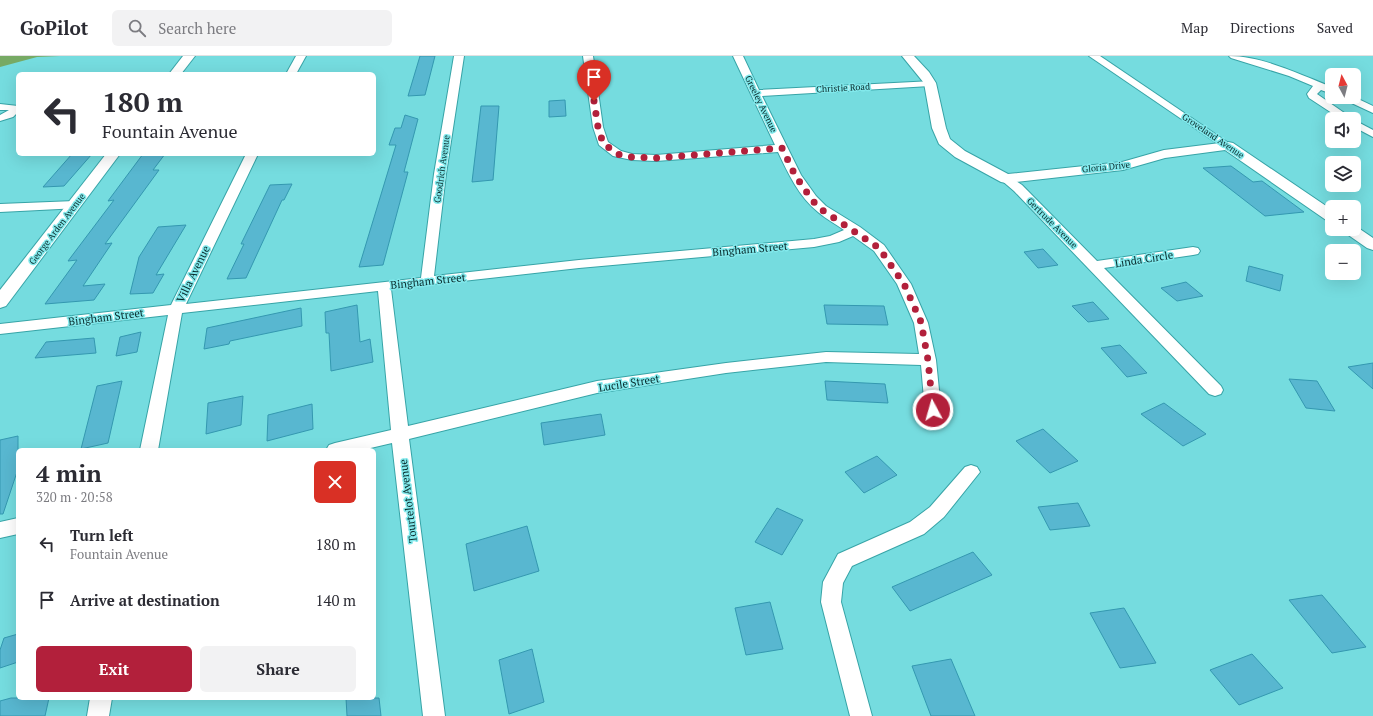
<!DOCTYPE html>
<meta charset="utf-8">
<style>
:root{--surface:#fff;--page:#f2f2f3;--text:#2b2b33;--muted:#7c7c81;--line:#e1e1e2;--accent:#b2203b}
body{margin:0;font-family:"PT Serif",serif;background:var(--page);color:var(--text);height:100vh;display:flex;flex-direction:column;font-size:15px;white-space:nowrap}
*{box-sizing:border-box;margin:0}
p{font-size:13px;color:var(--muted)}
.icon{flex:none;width:22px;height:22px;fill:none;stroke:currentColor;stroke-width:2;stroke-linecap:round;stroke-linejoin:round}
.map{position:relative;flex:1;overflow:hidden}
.drawer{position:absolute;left:16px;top:392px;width:360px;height:252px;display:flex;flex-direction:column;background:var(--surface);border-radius:6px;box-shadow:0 4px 16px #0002}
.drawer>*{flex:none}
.guide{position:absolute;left:16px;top:16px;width:360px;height:84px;border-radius:6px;box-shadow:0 4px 16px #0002;background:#fff;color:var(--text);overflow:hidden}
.needle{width:26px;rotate:353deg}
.fabs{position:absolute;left:1325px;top:12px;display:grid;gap:8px}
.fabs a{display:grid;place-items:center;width:36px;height:36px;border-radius:6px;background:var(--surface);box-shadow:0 4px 16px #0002;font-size:20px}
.pin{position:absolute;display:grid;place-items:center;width:34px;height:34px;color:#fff;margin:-41px -17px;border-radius:50% 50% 50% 0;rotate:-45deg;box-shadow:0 0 4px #0007}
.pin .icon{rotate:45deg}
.me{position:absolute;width:44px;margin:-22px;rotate:354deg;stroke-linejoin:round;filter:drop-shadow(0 0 3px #0008)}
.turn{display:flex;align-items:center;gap:14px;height:84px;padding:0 20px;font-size:18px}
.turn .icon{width:52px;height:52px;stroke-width:2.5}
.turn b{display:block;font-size:28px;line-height:34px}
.round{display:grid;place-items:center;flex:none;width:42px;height:42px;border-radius:6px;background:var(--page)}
.headline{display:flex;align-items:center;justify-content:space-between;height:68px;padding:0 20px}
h1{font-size:24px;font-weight:700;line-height:30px}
.action{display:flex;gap:8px;margin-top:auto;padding:8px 20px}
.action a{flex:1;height:46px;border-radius:6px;background:var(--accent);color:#fff;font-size:16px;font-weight:700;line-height:46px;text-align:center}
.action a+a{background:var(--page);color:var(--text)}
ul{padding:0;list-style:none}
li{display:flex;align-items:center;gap:12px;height:56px;padding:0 20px}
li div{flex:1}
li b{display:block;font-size:15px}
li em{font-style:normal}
header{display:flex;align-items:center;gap:24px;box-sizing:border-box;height:56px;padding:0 20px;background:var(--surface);border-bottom:1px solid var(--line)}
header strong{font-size:19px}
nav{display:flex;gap:22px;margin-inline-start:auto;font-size:14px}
.search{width:280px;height:36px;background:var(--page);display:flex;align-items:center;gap:10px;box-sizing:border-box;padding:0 14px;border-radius:6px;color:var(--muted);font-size:15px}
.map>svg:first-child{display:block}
</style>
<header>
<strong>GoPilot</strong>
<div class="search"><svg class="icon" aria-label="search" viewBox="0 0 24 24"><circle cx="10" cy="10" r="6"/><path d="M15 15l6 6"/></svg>Search here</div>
<nav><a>Map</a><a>Directions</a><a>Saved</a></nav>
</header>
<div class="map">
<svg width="1373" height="660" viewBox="0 0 1373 660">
<rect width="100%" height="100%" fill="#75dcdf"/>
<!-- green -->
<path fill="#77aa64" d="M0,0H60L37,1L0,11Z"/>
<!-- building -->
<g fill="#58b7d0" stroke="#3498b0">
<path d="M420,0H435L425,39L408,40Z"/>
<path d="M565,44L566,60L549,61V45Z"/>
<path d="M481,50H499L493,124L472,126Z"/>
<path d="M405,59L418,63L404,116H408L383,209L359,211L396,89H389L395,72H401Z"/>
<path d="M72,98H92L64,130L43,131Z"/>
<path d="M143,98H165L153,114H159L105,188L112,187L83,230L105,228L94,244L45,248L77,204L68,205L114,144L108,145Z"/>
<path d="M1231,110L1253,126L1262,125L1304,156L1265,160L1203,112Z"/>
<path d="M292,128L284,144H282L246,222L227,223L244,188H241L270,129Z"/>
<path d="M186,169L156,219L164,218L153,237L130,238L139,201L158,171Z"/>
<path d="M1043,193L1058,209L1038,212L1024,196Z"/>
<path d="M1249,210L1283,219L1280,235L1246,225Z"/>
<path d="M1186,226L1203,240L1177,245L1161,232Z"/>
<path d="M1093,246L1109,263L1088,266L1072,250Z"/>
<path d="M357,249L360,286L370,283L373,306L331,315L329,277H326L325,256Z"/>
<path d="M824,249L884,250L888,269L827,268Z"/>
<path d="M301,252L302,270L230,285L229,288L204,293L207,272Z"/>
<path d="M141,276L137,296L116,300L120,281Z"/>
<path d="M94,282L96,297L35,302L46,286Z"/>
<path d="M1120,289L1147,317L1127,321L1101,292Z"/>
<path d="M1373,307V333L1348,311Z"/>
<path d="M1289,323L1317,325L1335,355L1306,352Z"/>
<path d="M122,325L108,387L81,393L97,330Z"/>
<path d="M825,325L885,328L888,347L827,344Z"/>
<path d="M243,340L241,369L206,378L208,347Z"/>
<path d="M1164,347L1206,378L1183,390L1141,358Z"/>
<path d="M312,348L313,373L267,385L268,359Z"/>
<path d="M601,358L605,379L544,389L541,367Z"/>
<path d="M1043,373L1078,405L1050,417L1016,385Z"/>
<path d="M18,380V413L3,458H0V384Z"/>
<path d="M877,400L897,419L864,437L845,416Z"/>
<path d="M1078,447L1090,470L1050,474L1038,451Z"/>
<path d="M777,452L803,464L782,499L755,486Z"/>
<path d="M527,470L539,515L474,535L466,488Z"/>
<path d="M973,496L992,519L910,555L892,531Z"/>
<path d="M1322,539L1366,591L1332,597L1289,544Z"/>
<path d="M770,546L783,593L746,599L735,552Z"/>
<path d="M1124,552L1156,607L1120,612L1090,557Z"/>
<path d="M18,578V606L0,612V594L4,582Z"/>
<path d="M532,593L544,646L509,658L499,604Z"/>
<path d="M1252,598L1283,632L1239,649L1210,614Z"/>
<path d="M951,603L975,660H931L912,610Z"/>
<path d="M11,642H49L45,660H0V645Z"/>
<path d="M346,642H379L381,660H347Z"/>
</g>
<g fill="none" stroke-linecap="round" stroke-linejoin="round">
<defs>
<g id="minor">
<path d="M296,0H306L296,18H286Z"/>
<path d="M454,0H464L446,118L434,220L579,204L814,183L830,180L844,174C836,168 826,163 818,156C799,141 788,117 778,96L656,105L632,104L613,100L599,89L593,71L583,0H593L603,71L608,86L621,95L632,98L656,99L775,89L733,0H743L759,34L933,25L935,27L933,29L930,30L762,40L801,119L816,140L826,150L860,171L884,189L911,228L928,267L936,304L941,354L939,358L933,360L927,358L925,354L921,309L826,306L726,317L597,337L409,383L445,660H423L392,387L362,394H326L329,389L335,387L391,374L378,235L182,257L158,394H140L168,259L0,278V268L171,249L246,98H258L186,248L421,222L434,118ZM853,180L874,195L897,228L914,267L919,298L826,296L726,307L597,325L408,370L391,233L579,212L814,191L839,186Z"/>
<path d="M1089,0H1100L1233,90L1232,92H1224Z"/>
<path d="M1229,0C1263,0 1301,19 1332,31V38L1321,34L1317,38L1353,63H1341L1309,42L1307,38L1313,30L1289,20L1231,2Z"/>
<path d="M1342,41H1354L1373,50V57L1343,43Z"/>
<path d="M0,48L18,50V56L13,61L0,65V59L9,54H0Z"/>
<path d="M1354,64L1373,74V81L1354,71Z"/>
<path d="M1006,119L1010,121L1022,129L1097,205L1193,191L1198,192L1200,195L1198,198L1193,199L1104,212L1221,330L1223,334L1221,338L1215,340L1209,338L1014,135L1000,123L1002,121Z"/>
<path d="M75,145L79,146L81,149L79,152L0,156V148Z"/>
<path d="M971,409L977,411L980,416L944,461L924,478L852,510L843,527L841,546L872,660H850L821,546L823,526L838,498L910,466L930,451L965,411Z"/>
<path d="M18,462V478L0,482V466Z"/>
<path d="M90,642H112L109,660H87Z"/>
</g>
<g id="tertiary">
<path d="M183,0H195L181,18H169Z"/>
<path d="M902,0H914L929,16L936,27L946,72L950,83L965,95L1008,118L1122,106L1164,94L1228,86L1233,87L1332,154V166L1326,164L1225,94L1165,102L1123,114L1006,127L1001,126L955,101L939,88L932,72L924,27Z"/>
<path d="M106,98H120L6,250L0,252V234Z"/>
<path d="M1354,169L1373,182V194L1367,192L1344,176L1342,173H1354Z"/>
</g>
</defs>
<!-- minor casing -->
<use href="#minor" stroke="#37a4a7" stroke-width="2"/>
<!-- tertiary casing -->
<use href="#tertiary" stroke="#37a4a7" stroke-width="2"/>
<!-- minor -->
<use href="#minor" fill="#fff" fill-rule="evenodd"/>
<!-- tertiary -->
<use href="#tertiary" fill="#fff" fill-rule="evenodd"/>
</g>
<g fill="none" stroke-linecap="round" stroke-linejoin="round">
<!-- route -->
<path stroke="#b2203b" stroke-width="7" stroke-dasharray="0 12.6" d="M594,45L598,71L603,87L617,98L632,101L656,102L782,92L795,119L812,144L822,154L879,192L904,228L921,266L928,304L933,354"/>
</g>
<g text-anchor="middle" stroke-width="3" stroke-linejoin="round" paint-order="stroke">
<!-- far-street labels -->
<g font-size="9" fill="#082a2b" stroke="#82e9ec">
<text transform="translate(843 32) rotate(-3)" y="3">Christie Road</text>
<text transform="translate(761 48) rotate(64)" y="3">Greeley Avenue</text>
<text transform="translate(1213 80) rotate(34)" y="3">Groveland Avenue</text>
<text transform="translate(1106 111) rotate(-6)" y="3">Gloria Drive</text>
<text transform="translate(442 113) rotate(-82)" y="3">Goodrich Avenue</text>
<text transform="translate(1052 167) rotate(45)" y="3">Gertrude Avenue</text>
<text transform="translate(57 173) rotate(-53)" y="3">George Arden Avenue</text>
</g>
<!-- street labels -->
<g font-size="11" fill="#082a2b" stroke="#82e9ec">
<text transform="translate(750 193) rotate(-5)" y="4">Bingham Street</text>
<text transform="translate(1144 203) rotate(-9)" y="4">Linda Circle</text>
<text transform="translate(193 218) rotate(-64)" y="4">Villa Avenue</text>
<text transform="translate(428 225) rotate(-6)" y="4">Bingham Street</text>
<text transform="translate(106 261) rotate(-7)" y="4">Bingham Street</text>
<text transform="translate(629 327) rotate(-9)" y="4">Lucile Street</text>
<text transform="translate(408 445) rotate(-97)" y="4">Tourtelot Avenue</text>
</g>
</g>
</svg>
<div class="fabs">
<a><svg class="needle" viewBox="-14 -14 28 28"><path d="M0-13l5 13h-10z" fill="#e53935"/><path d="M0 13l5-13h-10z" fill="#7c7c81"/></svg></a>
<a><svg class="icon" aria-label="sound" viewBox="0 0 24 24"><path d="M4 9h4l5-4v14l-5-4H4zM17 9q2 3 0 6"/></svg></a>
<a><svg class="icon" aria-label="layers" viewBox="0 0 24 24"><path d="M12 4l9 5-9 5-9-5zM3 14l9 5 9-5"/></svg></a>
<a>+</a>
<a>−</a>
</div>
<div class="pin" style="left:594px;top:45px;background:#d93025"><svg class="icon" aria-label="arrive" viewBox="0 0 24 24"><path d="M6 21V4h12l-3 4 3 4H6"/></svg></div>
<svg class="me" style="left:933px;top:354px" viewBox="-20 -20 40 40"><circle r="17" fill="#b2203b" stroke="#fff" stroke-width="3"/><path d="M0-11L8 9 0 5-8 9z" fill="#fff"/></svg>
<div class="guide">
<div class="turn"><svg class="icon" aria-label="left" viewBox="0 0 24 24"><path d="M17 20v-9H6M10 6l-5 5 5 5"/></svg><div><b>180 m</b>Fountain Avenue</div></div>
</div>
<section class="drawer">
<div class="headline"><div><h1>4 min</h1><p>320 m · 20:58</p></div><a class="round" style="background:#d93025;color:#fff"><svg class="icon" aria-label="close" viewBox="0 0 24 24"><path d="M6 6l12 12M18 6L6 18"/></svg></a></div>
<ul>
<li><svg class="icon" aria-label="left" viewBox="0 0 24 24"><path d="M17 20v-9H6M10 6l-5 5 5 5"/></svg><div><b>Turn left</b><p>Fountain Avenue</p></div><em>180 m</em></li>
<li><svg class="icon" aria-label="arrive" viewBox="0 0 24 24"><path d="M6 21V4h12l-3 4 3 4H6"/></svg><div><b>Arrive at destination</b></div><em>140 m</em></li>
</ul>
<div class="action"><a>Exit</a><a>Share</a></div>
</section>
</div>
